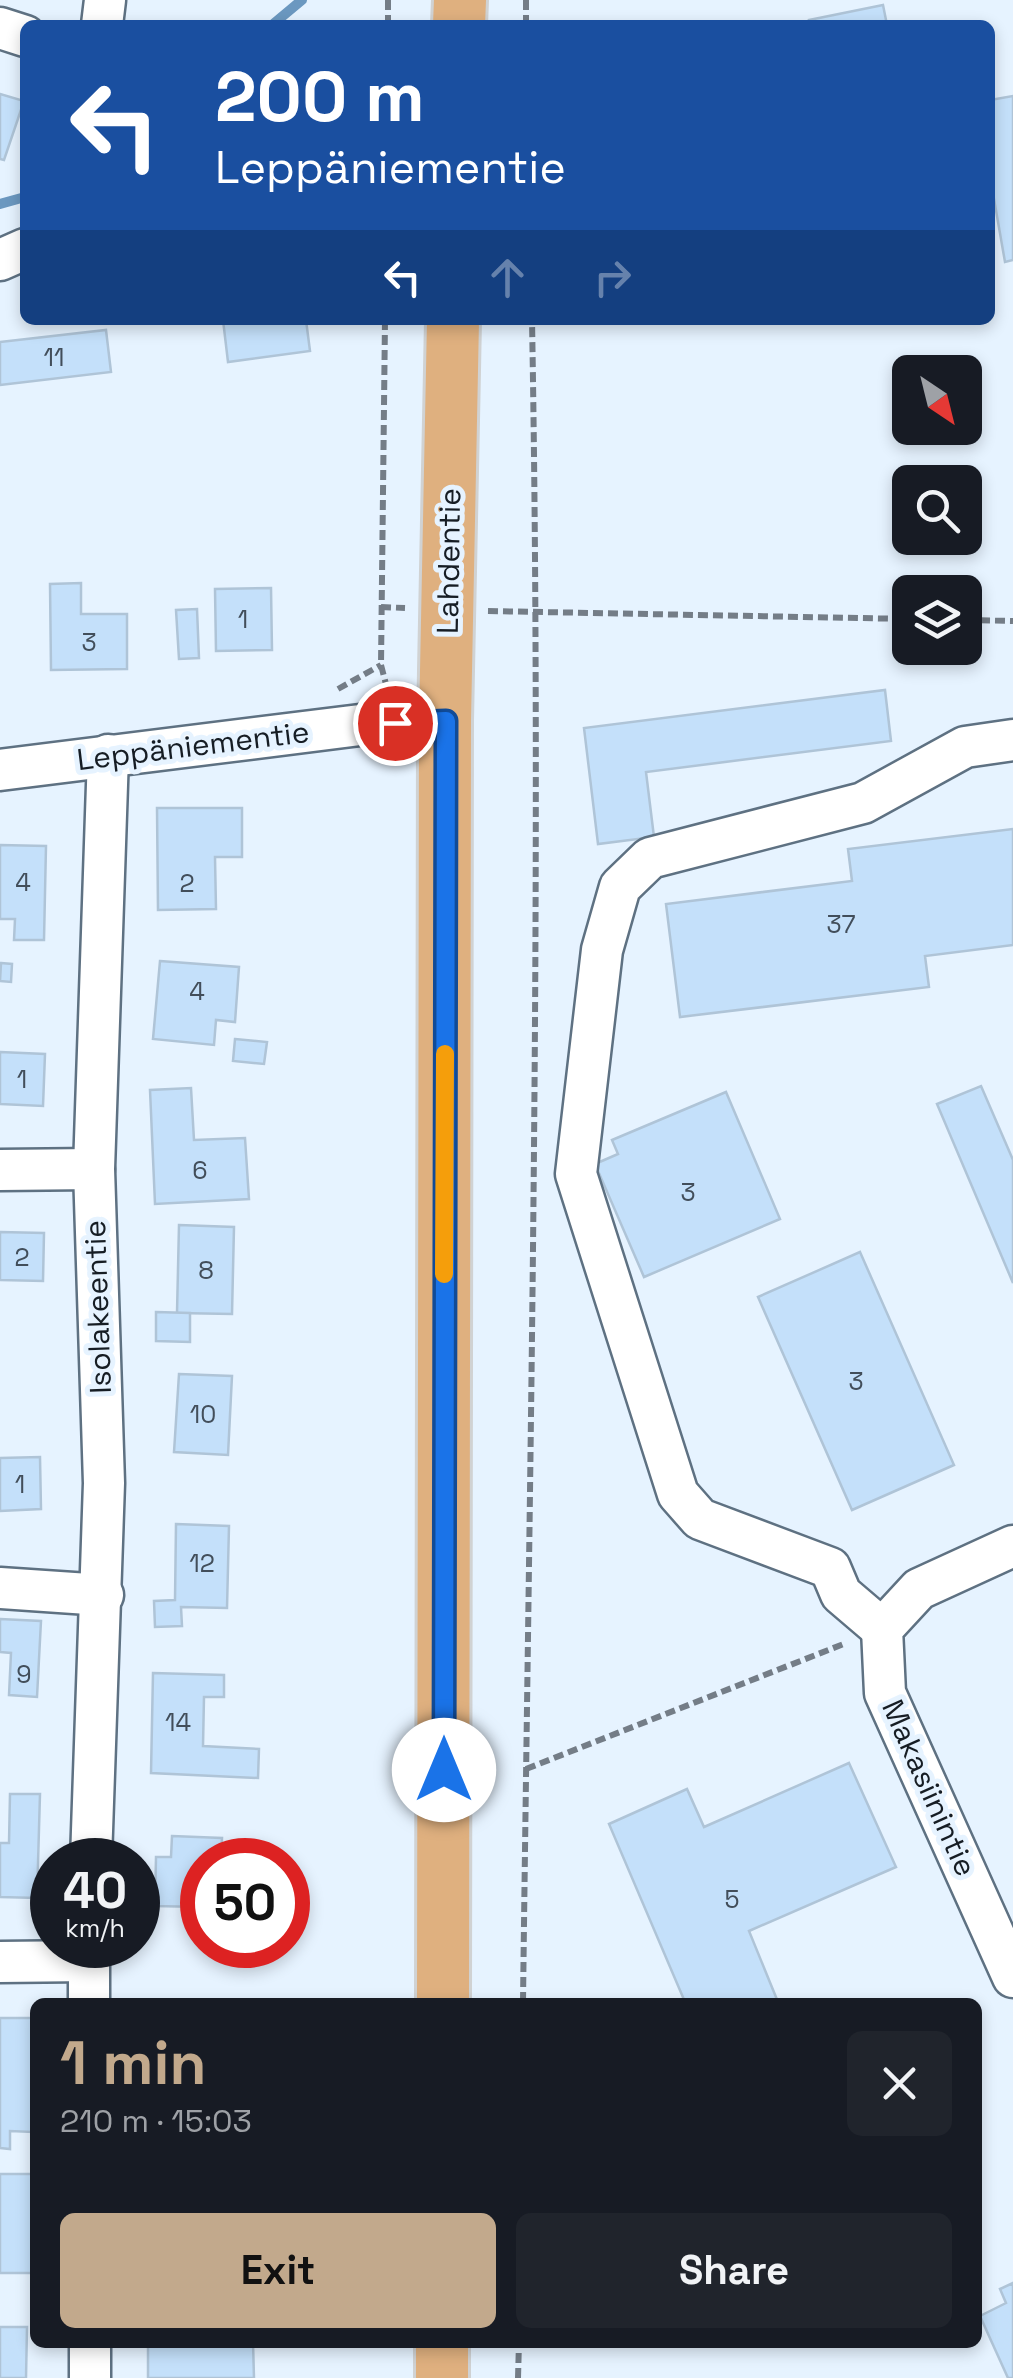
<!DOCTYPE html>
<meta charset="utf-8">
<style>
:root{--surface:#171b24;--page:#20242c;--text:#f1f3f6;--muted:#9ea1a6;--accent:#c2a98c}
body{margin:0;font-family:"Space Grotesk",sans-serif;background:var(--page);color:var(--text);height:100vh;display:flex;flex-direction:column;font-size:38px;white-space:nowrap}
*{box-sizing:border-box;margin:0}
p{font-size:32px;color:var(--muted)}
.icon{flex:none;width:55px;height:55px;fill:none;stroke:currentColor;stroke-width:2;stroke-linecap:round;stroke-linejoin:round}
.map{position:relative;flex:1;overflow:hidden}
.side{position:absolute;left:30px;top:1998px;width:952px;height:350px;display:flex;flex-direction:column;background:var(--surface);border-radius:15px;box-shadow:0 5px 15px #0003}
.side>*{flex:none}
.guide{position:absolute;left:20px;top:20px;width:975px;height:305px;border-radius:15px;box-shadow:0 5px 15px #0003;background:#1a4fa0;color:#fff;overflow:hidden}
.needle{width:65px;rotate:145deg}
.fabs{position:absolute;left:892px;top:355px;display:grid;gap:20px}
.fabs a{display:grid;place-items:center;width:90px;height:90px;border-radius:15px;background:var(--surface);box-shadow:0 5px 15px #0003;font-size:50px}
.speed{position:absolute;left:30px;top:1838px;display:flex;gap:20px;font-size:50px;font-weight:700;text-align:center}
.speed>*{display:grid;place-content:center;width:130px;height:130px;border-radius:50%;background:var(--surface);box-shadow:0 5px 15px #0003;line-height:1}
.speed small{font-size:25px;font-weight:400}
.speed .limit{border:15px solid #d22;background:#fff;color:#111}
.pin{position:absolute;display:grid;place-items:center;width:85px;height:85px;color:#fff;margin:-42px;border:5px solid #fff;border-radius:50%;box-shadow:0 2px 10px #0007}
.me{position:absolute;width:110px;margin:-55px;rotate:0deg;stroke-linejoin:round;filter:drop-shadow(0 0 8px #0008)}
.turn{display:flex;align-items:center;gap:35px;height:210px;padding:0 30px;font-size:45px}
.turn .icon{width:130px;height:130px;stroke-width:2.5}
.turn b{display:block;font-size:70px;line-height:85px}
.lanes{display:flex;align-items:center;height:95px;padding:0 30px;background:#0003;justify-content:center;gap:50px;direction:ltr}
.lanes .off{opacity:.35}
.round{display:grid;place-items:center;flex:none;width:105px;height:105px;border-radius:15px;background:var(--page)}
.headline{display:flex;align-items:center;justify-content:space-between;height:170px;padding:0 30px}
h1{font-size:60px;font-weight:800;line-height:75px;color:var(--accent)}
.cta{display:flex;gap:20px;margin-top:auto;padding:20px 30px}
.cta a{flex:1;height:115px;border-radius:15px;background:var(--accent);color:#111;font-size:40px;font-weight:800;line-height:115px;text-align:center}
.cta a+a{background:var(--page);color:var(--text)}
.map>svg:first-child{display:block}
</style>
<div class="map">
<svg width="1013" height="2378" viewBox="0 0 1013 2378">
<rect width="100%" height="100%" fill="#e6f3ff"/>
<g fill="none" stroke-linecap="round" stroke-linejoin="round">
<!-- stream -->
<g stroke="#6b98c0" stroke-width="10">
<path d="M272,25L302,0"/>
<path d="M0,204L25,197"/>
</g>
</g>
<!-- building -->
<g fill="#c4e0fa" stroke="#afc4d7" stroke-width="2.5">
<path d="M883,5L887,25H810L809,20Z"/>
<path d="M0,94L24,101L4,160L0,159Z"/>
<path d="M1013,96V260L1005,262L990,176V100Z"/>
<path d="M223,320H306L310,351L228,362Z"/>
<path d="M106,330L111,372L0,385V342Z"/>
<path d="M81,583V614H127V669L51,670L50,584Z"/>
<path d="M271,588L272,650L216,651L215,589Z"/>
<path d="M197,609L199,658L179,659L176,610Z"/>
<path d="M885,690L891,741L646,772L654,837L598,844L584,728Z"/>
<path d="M157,808H242V857H215L216,909L158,910Z"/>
<path d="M1013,829V945L925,956L929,987L680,1017L666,904L852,881L848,849Z"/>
<path d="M0,845L46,846L44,940H14L15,919H0Z"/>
<path d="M160,961L239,967L235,1022L216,1020L214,1045L153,1039Z"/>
<path d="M1,963L12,964L11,982L0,981Z"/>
<path d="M235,1039L267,1042L264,1064L233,1061Z"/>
<path d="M0,1052L45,1054L43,1106L0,1104Z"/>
<path d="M981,1086L1013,1160V1283L937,1104Z"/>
<path d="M191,1088L194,1140L245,1138L249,1199L155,1204L150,1090Z"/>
<path d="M726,1092L780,1219L644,1277L595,1164L618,1154L612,1140Z"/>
<path d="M179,1225L234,1227L232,1314L177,1313Z"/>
<path d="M0,1232L44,1233L43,1281L0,1280Z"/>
<path d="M860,1252L954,1465L852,1510L758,1297Z"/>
<path d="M156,1312L190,1313V1342L156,1341Z"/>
<path d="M179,1374L232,1376L228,1455L174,1452Z"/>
<path d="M40,1457L41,1509L0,1511V1458Z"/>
<path d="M176,1524L229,1526L227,1608L181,1607L182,1626L155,1627L154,1601L175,1600Z"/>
<path d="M0,1619L41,1621L37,1697L9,1695L11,1653L0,1652Z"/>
<path d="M153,1673L224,1675V1697H204L203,1746L259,1749L258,1778L151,1773Z"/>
<path d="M849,1763L896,1867L749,1931L778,2002H685L609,1824L687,1789L704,1827Z"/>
<path d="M10,1794H40L37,1898L0,1897V1843H9Z"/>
<path d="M172,1836L222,1838L221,1860H202V1907L155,1906L156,1857H171Z"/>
<path d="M0,2018H35L33,2132L10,2131V2149L0,2148Z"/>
<rect x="0" y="2174" width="35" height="99"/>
<path d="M1013,2283V2378H1008L980,2316L1006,2303L1000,2289Z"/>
<path d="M0,2327H27L26,2378H0Z"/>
<path d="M148,2342H253L254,2378H148Z"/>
</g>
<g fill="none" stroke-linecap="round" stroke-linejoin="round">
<defs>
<g id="minor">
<path d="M102,25L105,0"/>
<path d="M0,28L25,36"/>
<path d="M0,260L25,249"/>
<path d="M0,770L368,724L445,721"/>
<path d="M0,1170L94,1169"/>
<path d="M1013,1546L919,1589L882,1629L885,1693L1013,1977"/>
<path d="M0,1588L103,1595"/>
<path d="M882,1629L841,1594L830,1568L700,1519L678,1494L576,1174L602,950L620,887L650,858L863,803L965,747L1013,740"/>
<path d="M91,1860L104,1483L94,1169L108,755"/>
<path d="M0,1962L89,1961"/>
<path d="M89,2002V1945"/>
<path d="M90,2342V2378"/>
</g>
<g id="major">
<path d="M459,25L460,0"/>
<path d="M443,2002L445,721L453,320"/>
<path d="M442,2378V2342"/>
</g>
</defs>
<!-- minor casing -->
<use href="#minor" stroke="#5e7182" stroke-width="45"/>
<!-- major casing -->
<use href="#major" stroke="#d0d2d3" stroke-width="58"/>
<!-- path -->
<g stroke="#747d87" stroke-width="6" stroke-dasharray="10 5" stroke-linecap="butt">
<path d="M388,25V0"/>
<path d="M526,25V0"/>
<path d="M385,320L381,665L387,688"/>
<path d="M381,607L405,608"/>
<path d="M488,611L910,619"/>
<path d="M965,620L1013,621"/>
<path d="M338,689L381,665"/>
<path d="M526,1769L846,1643"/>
<path d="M523,2002C530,1442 542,881 532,320"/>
<path d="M518,2378L519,2342"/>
</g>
<!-- minor -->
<use href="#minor" stroke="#fff" stroke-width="40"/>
<!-- major -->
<use href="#major" stroke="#dfb07f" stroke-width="52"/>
</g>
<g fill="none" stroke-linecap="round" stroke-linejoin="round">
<defs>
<path id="route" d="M395,723L446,721L444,1770"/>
</defs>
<!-- route casing -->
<use href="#route" stroke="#114b97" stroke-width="25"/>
<!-- route -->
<use href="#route" stroke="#1a73e8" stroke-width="18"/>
<!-- slow -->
<path stroke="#f59e0b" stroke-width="18" d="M444,1274L445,1054"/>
</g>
<g text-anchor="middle" stroke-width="10" stroke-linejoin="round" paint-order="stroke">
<!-- number labels -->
<g font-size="25" fill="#424e5a">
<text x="54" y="366">11</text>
<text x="243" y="628">1</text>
<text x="89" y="651">3</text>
<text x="23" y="891">4</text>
<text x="187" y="892">2</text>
<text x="841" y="933">37</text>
<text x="197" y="1000">4</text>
<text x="22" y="1088">1</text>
<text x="200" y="1179">6</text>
<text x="688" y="1201">3</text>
<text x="22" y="1266">2</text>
<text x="206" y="1279">8</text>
<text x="856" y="1390">3</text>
<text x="203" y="1423">10</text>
<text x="20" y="1493">1</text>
<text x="202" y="1572">12</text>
<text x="24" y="1683">9</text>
<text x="178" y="1731">14</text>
<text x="732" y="1908">5</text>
</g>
<!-- street labels -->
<g font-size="30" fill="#161d24" stroke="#e6f3ff">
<text transform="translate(449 561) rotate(-89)" y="10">Lahdentie</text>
<text transform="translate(193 746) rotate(-7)" y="10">Leppäniementie</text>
<text transform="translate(98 1307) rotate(-92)" y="10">Isolakeentie</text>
<text transform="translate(929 1788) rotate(66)" y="10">Makasiinintie</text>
</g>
</g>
</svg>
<div class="fabs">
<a><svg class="needle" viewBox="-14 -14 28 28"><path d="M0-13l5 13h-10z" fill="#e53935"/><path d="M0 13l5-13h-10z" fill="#9ea1a6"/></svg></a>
<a><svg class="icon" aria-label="search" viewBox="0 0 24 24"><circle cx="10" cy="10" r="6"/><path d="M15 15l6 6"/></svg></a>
<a><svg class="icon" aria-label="layers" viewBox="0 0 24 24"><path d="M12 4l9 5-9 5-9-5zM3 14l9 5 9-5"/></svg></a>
</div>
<div class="speed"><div>40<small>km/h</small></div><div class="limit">50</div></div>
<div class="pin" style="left:395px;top:723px;background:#d93025"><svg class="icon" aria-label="arrive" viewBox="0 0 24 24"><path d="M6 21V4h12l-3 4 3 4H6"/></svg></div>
<svg class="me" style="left:444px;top:1770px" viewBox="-20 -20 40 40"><circle r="19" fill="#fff"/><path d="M0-13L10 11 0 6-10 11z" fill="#1a73e8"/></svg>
<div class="guide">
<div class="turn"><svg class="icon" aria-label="left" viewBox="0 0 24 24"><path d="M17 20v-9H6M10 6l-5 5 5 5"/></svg><div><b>200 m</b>Leppäniementie</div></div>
<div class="lanes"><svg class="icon" aria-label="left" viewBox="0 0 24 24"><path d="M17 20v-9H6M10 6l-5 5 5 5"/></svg><svg class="icon off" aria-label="ahead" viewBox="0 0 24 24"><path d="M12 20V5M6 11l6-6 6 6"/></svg><svg class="icon off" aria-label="right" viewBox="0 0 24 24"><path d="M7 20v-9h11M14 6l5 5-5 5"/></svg></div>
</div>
<section class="side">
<div class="headline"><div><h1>1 min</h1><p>210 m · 15:03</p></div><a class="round"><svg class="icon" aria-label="close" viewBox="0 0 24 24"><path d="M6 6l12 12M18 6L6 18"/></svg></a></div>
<div class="cta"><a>Exit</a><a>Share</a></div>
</section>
</div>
